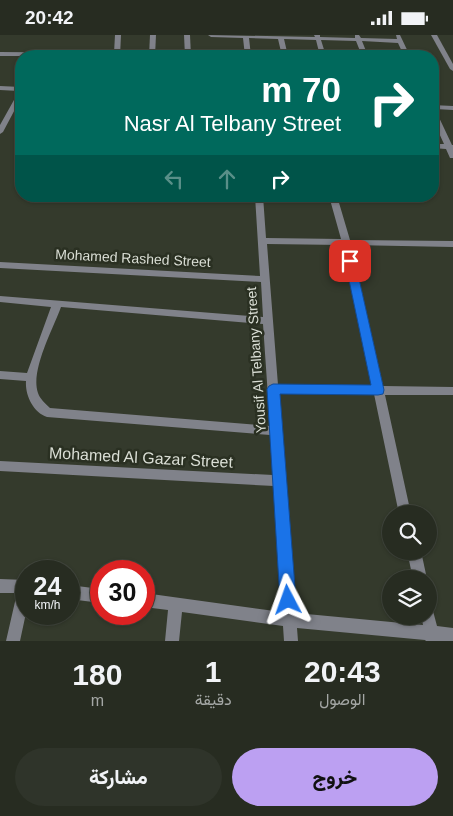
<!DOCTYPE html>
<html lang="ar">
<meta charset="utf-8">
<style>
:root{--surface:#272c21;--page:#2f342a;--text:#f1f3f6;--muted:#a4a7a5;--line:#43483f;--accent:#bca0f2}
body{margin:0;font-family:Arial,Vazirmatn,sans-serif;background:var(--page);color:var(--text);direction:rtl;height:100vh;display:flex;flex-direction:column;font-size:19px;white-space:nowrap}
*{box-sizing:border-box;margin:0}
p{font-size:16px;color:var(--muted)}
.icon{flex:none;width:28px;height:28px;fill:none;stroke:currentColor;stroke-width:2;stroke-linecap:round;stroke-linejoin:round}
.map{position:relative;height:606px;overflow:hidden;direction:ltr}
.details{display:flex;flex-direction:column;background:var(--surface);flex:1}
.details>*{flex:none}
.guide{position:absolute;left:15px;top:15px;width:424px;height:152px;border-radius:20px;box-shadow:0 1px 4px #0004,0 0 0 1px var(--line);direction:rtl;background:#00695c;color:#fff;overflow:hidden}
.controls{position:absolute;left:382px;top:470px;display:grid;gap:10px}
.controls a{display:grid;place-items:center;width:55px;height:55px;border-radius:50%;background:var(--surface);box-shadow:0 1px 4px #0004,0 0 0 1px var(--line);font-size:25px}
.speed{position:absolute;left:15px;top:525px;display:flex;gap:10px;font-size:25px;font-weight:700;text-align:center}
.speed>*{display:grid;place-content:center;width:65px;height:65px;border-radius:50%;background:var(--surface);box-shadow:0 1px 4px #0004,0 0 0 1px var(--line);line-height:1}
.speed small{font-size:12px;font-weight:400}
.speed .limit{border:8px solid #d22;background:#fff;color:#111}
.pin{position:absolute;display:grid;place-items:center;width:42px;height:42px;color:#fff;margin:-21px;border-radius:10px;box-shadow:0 2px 8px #0006}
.me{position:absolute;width:55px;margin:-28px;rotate:356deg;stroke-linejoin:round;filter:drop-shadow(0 0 4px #0008)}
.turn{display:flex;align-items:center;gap:18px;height:105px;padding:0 15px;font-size:22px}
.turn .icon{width:65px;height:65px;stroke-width:2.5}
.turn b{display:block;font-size:35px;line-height:42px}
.lanes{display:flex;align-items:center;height:48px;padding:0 15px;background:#0003;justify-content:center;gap:25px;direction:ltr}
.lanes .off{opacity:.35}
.eta{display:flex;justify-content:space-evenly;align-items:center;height:85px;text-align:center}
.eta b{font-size:30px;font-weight:800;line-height:35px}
.action{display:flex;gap:10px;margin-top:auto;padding:10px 15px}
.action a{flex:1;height:58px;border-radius:30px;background:var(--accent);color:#111;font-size:20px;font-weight:800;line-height:58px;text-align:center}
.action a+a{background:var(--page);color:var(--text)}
.status{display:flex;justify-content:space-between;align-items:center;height:35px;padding:0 25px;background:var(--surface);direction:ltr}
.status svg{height:14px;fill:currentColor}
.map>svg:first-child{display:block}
</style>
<div class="status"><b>20:42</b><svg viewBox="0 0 49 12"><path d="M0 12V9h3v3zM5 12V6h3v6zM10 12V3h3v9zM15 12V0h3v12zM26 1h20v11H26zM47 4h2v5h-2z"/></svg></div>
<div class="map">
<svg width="453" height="606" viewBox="0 0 453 606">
<rect width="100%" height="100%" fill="#343a2c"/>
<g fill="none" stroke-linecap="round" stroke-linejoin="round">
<!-- street -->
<g fill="#80828a" fill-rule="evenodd">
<path d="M115,0H121L120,21H0V17L114,18Z"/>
<path d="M150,0H156L155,21H149Z"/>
<path d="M184,0H190L191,21H185Z"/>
<path d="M208,0L315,2L314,0H320V2L355,3V0H359L361,3L397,4L396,0H400L410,21H404L398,8L362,6L368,21H362L356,6L321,5L326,21H320L316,5L284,4L288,21H282L278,4L249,3L251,21H245L243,3L211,2Z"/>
<path d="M431,0H437L453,29V36L450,34Z"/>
<path d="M0,51L21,52V63L3,97L0,99V90L19,56L0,55Z"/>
<path d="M432,70L453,71V75L435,74L452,110H453V123H450L446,114L432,113V109H444L432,83Z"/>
<path d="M255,161H263L266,203L341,204L329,161H337L350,205L453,206V212L351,210L383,351L453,352V360H385L411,479H399L374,359L279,358L296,578L423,590L421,581H429V574L433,576L437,591L453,593V606H426L425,605L297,593L298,606H284L283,591L182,577L179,606H165L168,575L144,572V558L282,577L274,451L0,436V426L273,440L270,400L47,382C33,377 25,360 26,346L0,344V336L27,338L51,272L0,267V261L263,282L261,247L0,233V227L260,241ZM267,209L342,210L372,351L278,350ZM61,272L263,289L270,391L50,373C45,368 40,364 38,358C30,336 53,294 61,272Z"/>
<path d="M407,516H421L427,544H413Z"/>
<path d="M0,544L26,545V578L20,606H6L17,558H0Z"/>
<path d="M69,550L101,554V568L69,564Z"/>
</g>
</g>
<!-- route -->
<path fill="#1a73e8" stroke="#114b97" d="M350,222L355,226L384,355L383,359L378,360L280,359L296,565L294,570L288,573L283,570L280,565L267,354L269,351L273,349L371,350L345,226Z"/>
<g text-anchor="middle" stroke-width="5" stroke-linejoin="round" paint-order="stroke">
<!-- street labels -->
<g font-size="14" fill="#daded5" stroke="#2a3022">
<text transform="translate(133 223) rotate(3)" y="5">Mohamed Rashed Street</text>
<text transform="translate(256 325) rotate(-94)" y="5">Yousif Al Telbany Street</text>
</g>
<!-- near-street labels -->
<g font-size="16" fill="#daded5" stroke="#2a3022">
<text transform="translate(141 422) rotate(3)" y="6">Mohamed Al Gazar Street</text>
</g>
</g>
</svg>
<div class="controls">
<a><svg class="icon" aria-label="search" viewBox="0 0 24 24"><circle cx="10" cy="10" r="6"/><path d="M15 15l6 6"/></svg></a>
<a><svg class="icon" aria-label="layers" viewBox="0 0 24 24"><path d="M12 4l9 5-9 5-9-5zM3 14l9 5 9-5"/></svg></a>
</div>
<div class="speed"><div>24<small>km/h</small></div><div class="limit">30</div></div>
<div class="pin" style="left:350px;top:226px;background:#d93025"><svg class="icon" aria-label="arrive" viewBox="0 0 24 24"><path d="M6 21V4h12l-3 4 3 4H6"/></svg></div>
<svg class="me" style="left:288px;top:565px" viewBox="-20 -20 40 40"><path d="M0-17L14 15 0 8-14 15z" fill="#1a73e8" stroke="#fff" stroke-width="4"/></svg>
<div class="guide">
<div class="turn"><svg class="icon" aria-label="right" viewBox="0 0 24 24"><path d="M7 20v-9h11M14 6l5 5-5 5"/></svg><div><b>70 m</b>Nasr Al Telbany Street</div></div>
<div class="lanes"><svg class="icon off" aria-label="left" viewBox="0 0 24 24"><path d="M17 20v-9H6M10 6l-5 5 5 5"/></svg><svg class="icon off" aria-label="ahead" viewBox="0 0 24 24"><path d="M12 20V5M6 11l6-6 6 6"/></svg><svg class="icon" aria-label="right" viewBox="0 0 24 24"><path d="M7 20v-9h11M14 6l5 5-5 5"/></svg></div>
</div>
</div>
<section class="details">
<div class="eta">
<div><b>20:43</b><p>الوصول</p></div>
<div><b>1</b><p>دقيقة</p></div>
<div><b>180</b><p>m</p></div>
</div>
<div class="action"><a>خروج</a><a>مشاركة</a></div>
</section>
